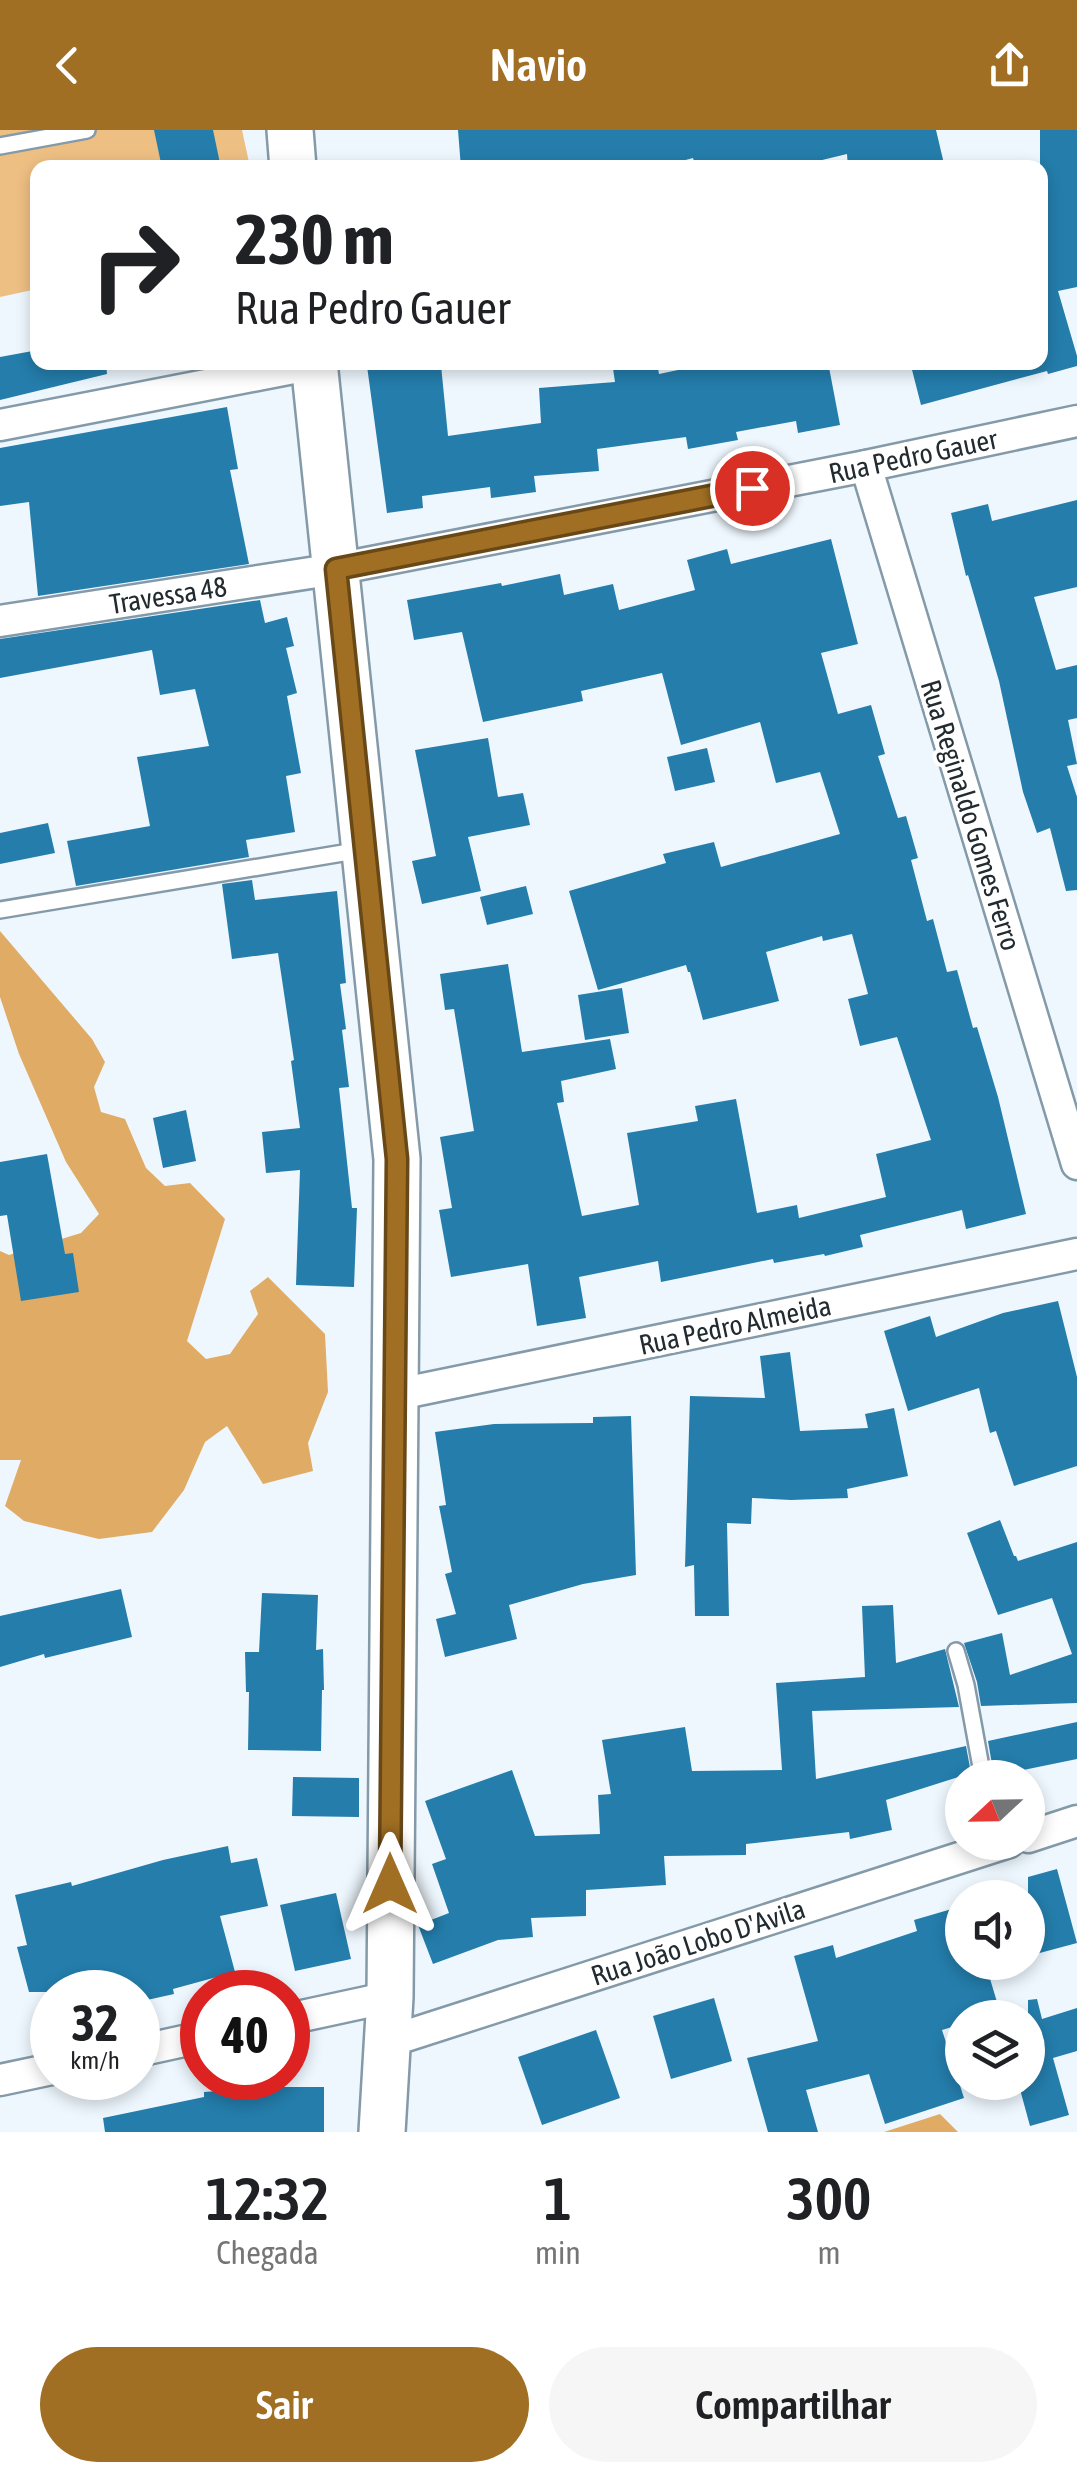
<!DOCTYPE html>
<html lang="pt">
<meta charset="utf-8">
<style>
:root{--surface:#fff;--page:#f6f6f6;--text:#202124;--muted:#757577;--accent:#a06f23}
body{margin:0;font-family:"Asap Condensed",sans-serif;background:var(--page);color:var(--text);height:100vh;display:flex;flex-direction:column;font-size:38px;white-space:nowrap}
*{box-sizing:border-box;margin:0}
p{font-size:32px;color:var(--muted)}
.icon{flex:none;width:55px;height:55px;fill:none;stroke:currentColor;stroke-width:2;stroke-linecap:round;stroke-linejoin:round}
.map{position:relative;height:2002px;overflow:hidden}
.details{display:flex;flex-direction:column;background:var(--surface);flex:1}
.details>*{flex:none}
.top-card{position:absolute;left:30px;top:30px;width:1018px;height:210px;border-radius:20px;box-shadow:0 5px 15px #0003;background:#fff;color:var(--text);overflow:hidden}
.needle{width:65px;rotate:248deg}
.tools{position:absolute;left:945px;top:1630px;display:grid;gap:20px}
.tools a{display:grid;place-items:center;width:100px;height:100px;border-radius:50%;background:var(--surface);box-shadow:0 5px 15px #0003;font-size:50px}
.speed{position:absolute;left:30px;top:1840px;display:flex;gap:20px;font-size:50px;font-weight:700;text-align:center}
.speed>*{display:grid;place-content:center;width:130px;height:130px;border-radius:50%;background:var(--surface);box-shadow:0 5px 15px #0003;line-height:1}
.speed small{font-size:25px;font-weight:400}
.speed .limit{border:15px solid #d22;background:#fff;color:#111}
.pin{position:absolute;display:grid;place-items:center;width:85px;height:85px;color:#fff;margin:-42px;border:5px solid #fff;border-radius:50%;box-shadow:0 2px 10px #0007}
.me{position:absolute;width:110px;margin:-55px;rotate:0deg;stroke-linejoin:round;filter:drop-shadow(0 0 8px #0008)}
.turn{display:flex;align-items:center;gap:35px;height:210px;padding:0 40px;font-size:45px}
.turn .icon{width:130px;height:130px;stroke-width:2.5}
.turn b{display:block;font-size:70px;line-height:85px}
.eta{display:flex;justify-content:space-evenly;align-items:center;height:170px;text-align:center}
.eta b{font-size:60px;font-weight:600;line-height:70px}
.primary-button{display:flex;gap:20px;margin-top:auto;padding:20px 40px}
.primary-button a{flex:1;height:115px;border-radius:60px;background:var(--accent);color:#fff;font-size:40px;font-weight:600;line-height:115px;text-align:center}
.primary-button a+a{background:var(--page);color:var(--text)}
header{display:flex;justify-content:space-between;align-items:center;height:130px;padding:0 40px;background:var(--accent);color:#fff;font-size:45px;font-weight:600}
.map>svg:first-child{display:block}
</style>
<header><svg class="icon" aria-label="back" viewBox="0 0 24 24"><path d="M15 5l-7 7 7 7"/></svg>Navio<svg class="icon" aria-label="share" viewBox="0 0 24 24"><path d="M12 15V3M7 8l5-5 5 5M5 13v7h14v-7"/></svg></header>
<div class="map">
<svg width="1077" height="2002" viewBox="0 0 1077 2002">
<rect width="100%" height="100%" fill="#eef7fe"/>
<!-- green -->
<path fill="#eebf83" d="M0,0H242L250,37L38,38L37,159L0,167Z"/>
<!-- forest -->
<g fill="#e0ab65">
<path d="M0,801L92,909L105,932L94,957L101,982L125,989L146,1038L165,1056L190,1053L225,1089L187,1211L206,1229L230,1224L258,1184L250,1161L268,1147L325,1204L328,1262L308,1313L313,1341L263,1354L227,1296L205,1312L184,1360L152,1402L99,1409L24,1391L5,1376L21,1330H0V1121L9,1125L81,1103L99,1084L66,1032L19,924L0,867Z"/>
<path d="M940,1984L958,2002H884Z"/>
</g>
<!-- building -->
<g fill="#247dab">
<path d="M154,0H213L221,38H162Z"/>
<path d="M458,0H936L945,38H848L847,24L789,38H696L693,28L656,38H461Z"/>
<path d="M1040,0H1077V157L1058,161L1077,226V236L1048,244L1047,241L921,275L910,232H1040Z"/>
<path d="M38,220V232H106L107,244L0,270V227Z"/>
<path d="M612,232H657L659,244L716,232H828L840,295L798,303L796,291L736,302L738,310L688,319L686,307L597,319L599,341L534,346L536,362L491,368L490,357L422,366L423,378L387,383L367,236L405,233L406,238L441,235L448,306L541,293L539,258L615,252Z"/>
<path d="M227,277L238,339L230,340L249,434L38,466L29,372L0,376V318Z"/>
<path d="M1077,370V457L1034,467L1056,540L1077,535V588L1068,590L1077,634L1067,636L1077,667V760L1066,761L1050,698L1037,703L1023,662L999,551L968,445L966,446L951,383L988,374L992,391Z"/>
<path d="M831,409L858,514L821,523L838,584L871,575L885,624L878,626L898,688L906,686L918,728L911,730L927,791L933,789L947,842L957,840L973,898L977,897L998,967L1026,1084L966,1099L962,1080L860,1105L863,1117L825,1126L824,1124L774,1133L773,1129L661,1152L658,1131L579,1147L586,1188L537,1196L528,1134L451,1147L439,1080L452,1078L440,1007L474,1001L454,879L445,880L440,844L508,834L522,922L610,909L616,939L561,951L564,972L557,973L582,1086L639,1075L627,1003L698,991L695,976L736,969L757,1083L797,1075L799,1088L886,1067L876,1024L931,1010L897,907L860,916L848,869L868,864L852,804L823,811L822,806L766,822L779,871L703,890L690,842H688L686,835L598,860L569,761L666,733L663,724L714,712L721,737L840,704L820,642L776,653L760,592L681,615L662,543L581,561L583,571L483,592L462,502L414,510L407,470L501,453L502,456L560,444L564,465L613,454L619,480L695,460L687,430L727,419L731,434Z"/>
<path d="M260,470L265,493L287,487L294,516L286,518L297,563L287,566L301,643L286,646L295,702L246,710L249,727L76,756L67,711L150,696L137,627L209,616L195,559L160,565L152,520L0,548V509Z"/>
<path d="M488,608L498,667L523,663L530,695L468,707L481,761L422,774L412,731L436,726L415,620Z"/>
<path d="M707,618L715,652L675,661L667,627Z"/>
<path d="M48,693L55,723L0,734V703Z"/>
<path d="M252,750L255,770L337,761L346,853L340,854L346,899L342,900L349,957L339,958L352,1078H357L354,1157L296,1155L300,1040L266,1043L262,1002L300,998L291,931L294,930L278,823L232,829L222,754Z"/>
<path d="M526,756L533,784L487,795L480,767Z"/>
<path d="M622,858L629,903L585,910L578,865Z"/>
<path d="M186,980L196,1031L163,1038L153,988Z"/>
<path d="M47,1024L65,1124L73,1123L79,1162L21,1171L7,1085L0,1086V1032Z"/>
<path d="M1058,1171L1077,1247V1336L1014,1356L996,1301L990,1303L979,1258L908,1281L884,1201L930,1186L936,1207L1003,1183Z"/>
<path d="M790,1222L800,1301L868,1298L865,1284L894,1278L908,1346L847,1359L848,1368L791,1370L752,1368L751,1394L727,1393L729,1486H695L694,1435L685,1437L690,1266L765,1268L760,1226Z"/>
<path d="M631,1286L636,1445L583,1454L509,1475L517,1509L445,1527L436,1489L456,1484L445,1444L452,1442L439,1376L446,1375L435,1302L494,1294L593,1293V1287Z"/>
<path d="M1000,1390L1014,1426H1016L1018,1431L1077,1412V1573L981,1576L977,1552L964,1513L1002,1503L1010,1545L1072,1524L1052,1468L998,1485L967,1403Z"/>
<path d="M121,1459L132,1507L45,1528L44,1524L0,1537V1486Z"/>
<path d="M262,1463L318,1465L316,1520L323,1519L324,1560H322L321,1621L248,1620L249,1562H246L245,1522H259Z"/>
<path d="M893,1475L896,1533L945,1519L959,1577L812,1581L816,1649L966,1616L971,1643L886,1670L892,1700L850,1709L849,1702L746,1714V1725L664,1726L666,1755L586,1760V1786L531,1788L533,1807L498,1810L433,1834L418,1795L449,1783L432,1734L446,1729L425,1671L512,1640L535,1706L600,1704L598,1665L611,1664L602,1610L685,1597L692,1641L782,1640L776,1553L865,1547L862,1476Z"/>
<path d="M1077,1592V1629L994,1646L988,1611Z"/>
<path d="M293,1647L359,1648V1687L292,1686Z"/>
<path d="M228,1716L231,1733L257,1728L268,1776L220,1786L235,1842L173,1859L174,1864L138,1872V1862H29L17,1817L27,1815L15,1765L71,1752L72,1756L163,1730Z"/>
<path d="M1057,1739L1077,1813L1036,1824L1028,1794V1747Z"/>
<path d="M336,1763L351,1829L295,1841L280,1775Z"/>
<path d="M962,1776V1832H985L1000,1882L982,1888H962V1894L942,1900L964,1968L885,1994L869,1944L806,1960L818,2002H768L747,1928L818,1911L794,1826L833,1815L836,1828L917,1801L914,1790Z"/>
<path d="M714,1868L732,1931L671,1949L653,1886Z"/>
<path d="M1037,1869L1042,1889L1077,1878V1921L1053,1928L1069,1985L1030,1996L1018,1952H1028V1870Z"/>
<path d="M596,1900L620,1968L542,1995L518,1927Z"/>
<path d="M273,1957H324V2002H105L103,1988L204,1967V1962Z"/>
</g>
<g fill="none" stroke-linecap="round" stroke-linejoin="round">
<defs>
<g id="lane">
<path d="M0,16L87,0"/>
<path d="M0,780L361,720"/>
<path d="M956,1521L966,1555L983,1648"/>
</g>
<g id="street">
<path d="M0,295L314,234"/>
<path d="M866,336L1077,1034"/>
<path d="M0,491L336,439L866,336L1077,291"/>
<path d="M394,1265L1077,1124"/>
<path d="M1028,1707L1077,1691"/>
<path d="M288,1889L390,1867"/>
<path d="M387,1912L1009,1712"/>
<path d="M138,1921L202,1907"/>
<path d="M0,1950L52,1939"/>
</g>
<g id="secondary">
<path d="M290,0L293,38"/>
<path d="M314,232L397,1029L390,1867L382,2002"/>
</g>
</defs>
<!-- lane casing -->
<use href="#lane" stroke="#849aa8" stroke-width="20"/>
<!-- street casing -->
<use href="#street" stroke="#849aa8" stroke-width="35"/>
<!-- secondary casing -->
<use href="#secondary" stroke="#849aa8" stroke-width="50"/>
<!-- lane -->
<use href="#lane" stroke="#fff" stroke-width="15"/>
<!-- street -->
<use href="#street" stroke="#fff" stroke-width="30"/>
<!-- secondary -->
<use href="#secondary" stroke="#fff" stroke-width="45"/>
</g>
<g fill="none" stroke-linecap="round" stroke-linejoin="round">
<defs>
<path id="route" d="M390,1754L397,1029L336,439L752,358"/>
</defs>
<!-- route casing -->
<use href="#route" stroke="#684817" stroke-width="25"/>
<!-- route -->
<use href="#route" stroke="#a06f23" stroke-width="18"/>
</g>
<g text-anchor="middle" stroke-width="8" stroke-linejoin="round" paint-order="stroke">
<!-- street labels -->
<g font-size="28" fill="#222b30" stroke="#fff">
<text transform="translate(913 326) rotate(-12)" y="10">Rua Pedro Gauer</text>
<text transform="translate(168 465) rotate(-9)" y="10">Travessa 48</text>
<text transform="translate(971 685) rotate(73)" y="10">Rua Reginaldo Gomes Ferro</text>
<text transform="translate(735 1195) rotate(-12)" y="10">Rua Pedro Almeida</text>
<text transform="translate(698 1812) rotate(-18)" y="10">Rua João Lobo D'Avila</text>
</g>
</g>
</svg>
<div class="tools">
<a><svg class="needle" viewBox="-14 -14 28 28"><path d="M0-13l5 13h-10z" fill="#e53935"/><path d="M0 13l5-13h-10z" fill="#757577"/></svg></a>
<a><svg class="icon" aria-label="sound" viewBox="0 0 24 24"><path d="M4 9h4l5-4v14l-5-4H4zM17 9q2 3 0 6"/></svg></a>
<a><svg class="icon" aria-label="layers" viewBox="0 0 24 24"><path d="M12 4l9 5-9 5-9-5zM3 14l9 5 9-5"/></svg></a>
</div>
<div class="speed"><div>32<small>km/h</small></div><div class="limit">40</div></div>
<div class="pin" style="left:752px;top:358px;background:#d93025"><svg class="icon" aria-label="arrive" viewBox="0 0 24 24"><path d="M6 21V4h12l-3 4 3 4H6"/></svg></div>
<svg class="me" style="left:390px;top:1754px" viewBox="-20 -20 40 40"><path d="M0-17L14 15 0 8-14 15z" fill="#a06f23" stroke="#fff" stroke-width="4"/></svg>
<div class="top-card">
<div class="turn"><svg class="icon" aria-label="right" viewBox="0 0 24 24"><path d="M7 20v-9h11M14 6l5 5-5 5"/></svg><div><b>230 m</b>Rua Pedro Gauer</div></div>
</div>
</div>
<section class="details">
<div class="eta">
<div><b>12:32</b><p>Chegada</p></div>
<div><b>1</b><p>min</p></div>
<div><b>300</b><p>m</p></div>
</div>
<div class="primary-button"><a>Sair</a><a>Compartilhar</a></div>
</section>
